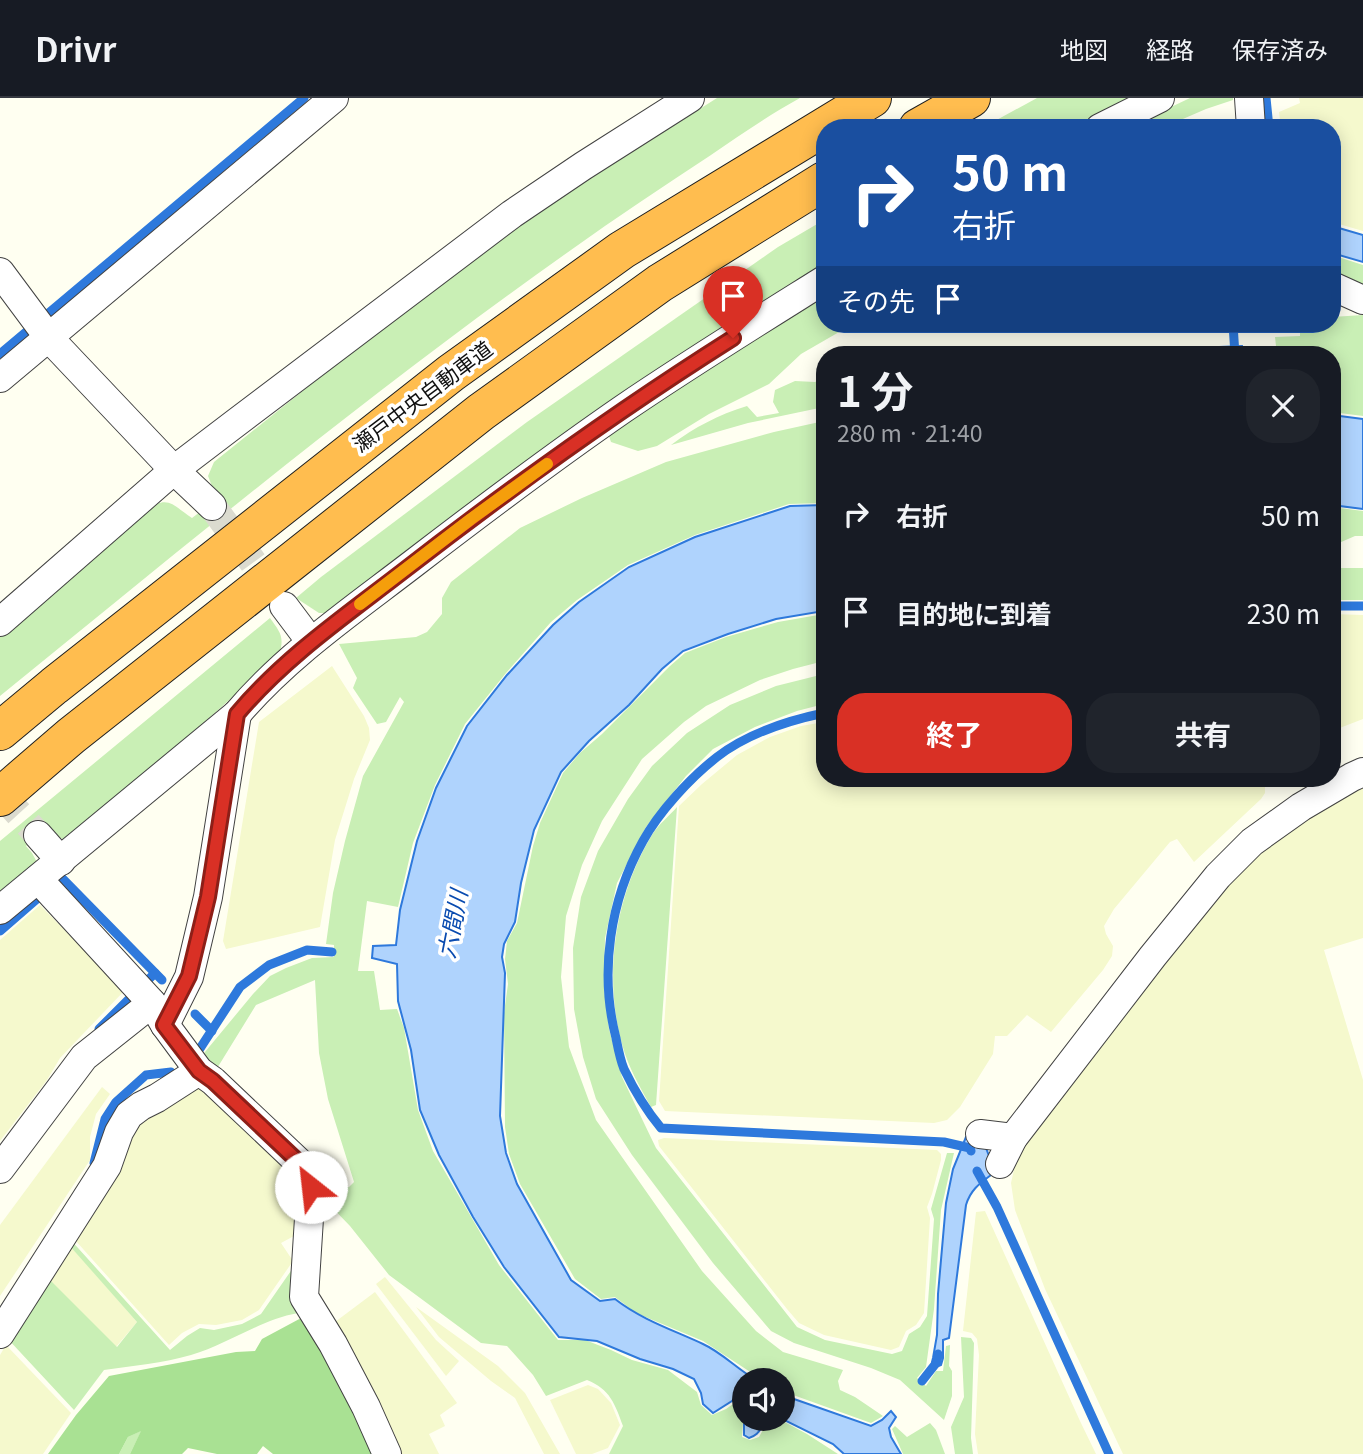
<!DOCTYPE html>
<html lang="ja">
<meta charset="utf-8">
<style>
:root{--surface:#171b24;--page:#20242c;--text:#f1f3f6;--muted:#9ea1a6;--line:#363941;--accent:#d93025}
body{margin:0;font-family:Georgia,"Noto Sans JP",serif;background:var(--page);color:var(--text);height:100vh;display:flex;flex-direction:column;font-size:26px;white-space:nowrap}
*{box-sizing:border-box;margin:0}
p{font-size:23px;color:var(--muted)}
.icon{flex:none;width:38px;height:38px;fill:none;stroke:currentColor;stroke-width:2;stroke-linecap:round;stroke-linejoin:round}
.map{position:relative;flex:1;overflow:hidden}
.side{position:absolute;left:816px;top:248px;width:525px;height:441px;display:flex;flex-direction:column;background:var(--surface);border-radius:28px;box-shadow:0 4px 18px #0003}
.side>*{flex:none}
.hud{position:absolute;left:816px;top:21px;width:525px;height:214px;border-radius:28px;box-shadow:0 4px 18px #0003;background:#1a4fa0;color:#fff;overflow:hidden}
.tools{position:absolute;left:732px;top:1270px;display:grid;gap:14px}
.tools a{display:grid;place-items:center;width:63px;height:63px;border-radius:50%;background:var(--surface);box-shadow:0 4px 18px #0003;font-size:35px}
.pin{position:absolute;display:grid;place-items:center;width:60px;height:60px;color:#fff;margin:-72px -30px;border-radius:50% 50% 50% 0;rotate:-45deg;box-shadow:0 0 7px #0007}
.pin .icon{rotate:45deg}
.me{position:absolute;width:77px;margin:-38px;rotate:331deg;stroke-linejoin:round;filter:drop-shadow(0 0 5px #0008)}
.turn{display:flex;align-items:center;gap:24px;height:147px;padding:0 21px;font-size:32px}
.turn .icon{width:91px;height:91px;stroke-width:2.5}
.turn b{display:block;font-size:49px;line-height:60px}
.then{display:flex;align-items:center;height:66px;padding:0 21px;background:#0003;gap:14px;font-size:26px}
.round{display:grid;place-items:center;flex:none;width:74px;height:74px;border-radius:28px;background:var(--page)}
.head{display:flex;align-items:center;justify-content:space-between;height:119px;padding:0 21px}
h1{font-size:42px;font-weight:700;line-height:52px}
.action{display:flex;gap:14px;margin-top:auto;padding:14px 21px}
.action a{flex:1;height:80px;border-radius:28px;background:var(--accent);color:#fff;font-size:28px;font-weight:700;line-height:80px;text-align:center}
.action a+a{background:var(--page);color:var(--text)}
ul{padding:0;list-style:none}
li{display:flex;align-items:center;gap:21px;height:98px;padding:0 21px}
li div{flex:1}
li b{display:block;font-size:26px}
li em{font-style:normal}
header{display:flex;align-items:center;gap:42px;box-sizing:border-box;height:98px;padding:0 35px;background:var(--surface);border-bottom:2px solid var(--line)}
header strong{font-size:33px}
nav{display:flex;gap:38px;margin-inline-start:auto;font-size:24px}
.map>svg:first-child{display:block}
</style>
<header>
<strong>Drivr</strong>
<nav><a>地図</a><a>経路</a><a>保存済み</a></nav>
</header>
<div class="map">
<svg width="1363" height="1356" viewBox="0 0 1363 1356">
<rect width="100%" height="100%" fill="#fffff1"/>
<!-- farmland -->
<g fill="#f5f9cd">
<path d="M1299,0H1363V133L1332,124V30H1281L1279,14L1300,5Z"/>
<path d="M1332,516L1363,517V621L1332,633Z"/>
<path d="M332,568L364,618L369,630L370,642L354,681L335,742L320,829L226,851L223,843L259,624Z"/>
<path d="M824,624V681H1262L1265,688V695L1261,701L1194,764L1177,741L1170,744L1114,811L1104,828L1106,836L1113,848L1112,858L1103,872L1051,934L1027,917L1007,938H995L993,956L960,1009L947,1022L934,1025L665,1013L659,1003L679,708L702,686L737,657L770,639L801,628Z"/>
<path d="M1363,683V840L1324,852L1363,982V1356H1123L1045,1191L1015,1112L1011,1085L1018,1054L1233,770Z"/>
<path d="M40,807L124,893L60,960L47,982L0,1043V842Z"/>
<path d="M199,986L293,1070L301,1093L294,1138L281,1145L293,1163L259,1212L242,1222L216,1227L199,1226L182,1235L169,1247L75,1142L132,1026Z"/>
<path d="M102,989L110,996L96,1016L90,1039V1062L0,1198V1127Z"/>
<path d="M664,1040L937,1052L941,1056V1062L932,1096L927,1109L930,1120L924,1215L916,1227L906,1233L899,1249L891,1252L824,1237L799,1225L787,1211L659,1048L658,1042Z"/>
<path d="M985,1113L1080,1323L1096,1356H978L975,1336L979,1257L977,1241L972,1235L963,1233L976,1114Z"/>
<path d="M69,1146L137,1224L116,1249L46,1179Z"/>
<path d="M385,1179L436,1242L459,1263L446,1278L376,1186Z"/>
<path d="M375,1194L457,1305L440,1317L445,1328L429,1336L439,1356H396L335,1224Z"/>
<path d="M416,1209L498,1268L525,1295L560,1356H544L515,1300L491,1283L439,1239Z"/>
<path d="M6,1247L71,1315L43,1356H0V1257Z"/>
<path d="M588,1287L598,1291L611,1305L620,1327L608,1350L592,1356H576L550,1302Z"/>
</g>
<!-- green -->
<g fill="#c9efb5" fill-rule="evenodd">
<path d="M717,0H800C769,17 740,37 711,57C664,88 617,119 571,152C374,291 187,446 0,598V538L145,412C169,397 171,406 192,420L217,401L208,378L214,364L396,218L558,101Z"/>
<path d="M1037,0H1138L1076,30H982Z"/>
<path d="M1190,0H1233V2L1206,11L1169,27L1170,30H1127Z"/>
<path d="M824,122V171L335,515H319L296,500L321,479L527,324L778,149Z"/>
<path d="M1332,157L1363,167V192L1332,179Z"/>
<path d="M824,196V226H853L801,256L769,286L709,316L657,348L638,353L611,344L609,338L619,328Z"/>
<path d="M1363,217V318L1332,314V257H1277L1275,239L1300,238V230L1258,233V226H1332V219Z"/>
<path d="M824,280V309L748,325L671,347C695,329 718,317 747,308L757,319L779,315L773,304L775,292L795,283L815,284Z"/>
<path d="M824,323V405L789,406L695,437L628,467L577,502L551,524L506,575L465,626L435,687L413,745L398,809L367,803L358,873H374L380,912L397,911L404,930L418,1012L433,1053L499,1167L558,1242H585L611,1252L632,1262L668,1272L697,1294L701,1307L712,1317L726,1311L740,1301L744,1303V1321H745L743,1324L742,1339L750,1342L759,1339C764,1330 767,1321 779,1321L807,1336L838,1356H609L623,1328C615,1306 610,1291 587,1282L546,1298L533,1277L507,1248L481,1245L389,1177L350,1128L320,1097L322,1091L349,1089L354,1084L328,1001L319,955L315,882L256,907L216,972L200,960L253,896L270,878L286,870L312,860L334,859V847L326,846L333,795L345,743L363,678L404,604L400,599L386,624L377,626L353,590L357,580L339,546L416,539L427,534L442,516V500L451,484L520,430L582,400L666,364L774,334Z"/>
<path d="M1332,409L1363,413V438H1355L1332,448Z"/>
<rect x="1332" y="470" width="31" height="32"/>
<path d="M824,516V563L793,571L760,582L706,608L684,624L642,661L602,723L582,767L566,818L561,879L569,949L596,1022L702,1173L756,1233L783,1254L843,1272L838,1283L840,1292L855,1299L883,1318L871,1325L782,1293V1283H764L703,1243L636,1215L615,1199L601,1201L575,1181L520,1086L509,1056L505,1029L504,915L508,886L505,861L507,843L517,825L533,748L540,725L563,675L580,655L602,636L670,568L685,555L726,539L778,524Z"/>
<path d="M270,520C280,534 285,539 279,557L155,669L65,742L56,738L46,729L26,748L32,755L39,768L0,801V743Z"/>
<path d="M824,576V606L797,613L755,629L713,651L686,678L646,729L617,785L605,840L604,891L609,931L622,979L643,1023L656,1050L797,1229L825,1242L892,1256L902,1253L909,1236L920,1229L927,1218L934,1121L931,1111L947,1055H954L941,1112L934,1211L926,1269L917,1280L926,1288L936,1273H943L946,1248L950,1247L949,1268L952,1273V1298L944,1322L900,1282L871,1270L794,1245L771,1233L713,1165L632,1057L596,1001L583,959L574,911L573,850L581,799L598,753L628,701L652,668L687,635L730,607L776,588Z"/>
<path d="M677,709L656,1007L651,1009C640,989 628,969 622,946C603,877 615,798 652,737C658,727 669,718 677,709Z"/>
<path d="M69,1140L170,1252L187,1238L200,1230L214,1232L242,1226L261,1216L295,1167L298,1215C260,1222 228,1246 191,1257C163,1265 133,1268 104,1272L74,1312L7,1240ZM69,1147L137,1224L117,1249L47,1179Z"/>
<path d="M961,1239L971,1240L974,1245L971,1340L973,1356H955L951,1329L964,1299Z"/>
<path d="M930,1325L936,1332L945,1356H903L892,1331L895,1328L907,1339Z"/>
<path d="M142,1332L130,1356H119L128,1339Z"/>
</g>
<!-- forest -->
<path fill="#a9e193" d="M303,1219L376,1356H273L263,1348L257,1356H217L188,1350L182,1356H130L141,1333L128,1339L119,1356H48L76,1317L109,1278L236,1254L255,1253L262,1241Z"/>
<!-- water -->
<g fill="#afd3fd" stroke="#2e79dc" stroke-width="2">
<path d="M1332,128L1363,137V164L1332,155Z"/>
<path d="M1242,248L1243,257H1220V249Z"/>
<path d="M1332,317L1363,321V411L1332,407Z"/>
<path d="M824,407V513L776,521L728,536L683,553L662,571L629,607L589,643L561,674L534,732L521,785L515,824L504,846L502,859L505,875L500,1018L506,1055L517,1086L571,1182L600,1203L615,1201C642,1222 673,1232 703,1246C723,1255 739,1273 758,1283H744V1301L740,1298L713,1315L703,1306L701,1295L694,1281L673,1271L640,1261L597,1243L559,1239L504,1169L473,1119L439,1057L420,1012L411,952L398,903L397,866L372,860L373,848L396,847L400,812L417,743L436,690L467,628L507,577L553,527L579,504L629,469L695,439L790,408Z"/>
<path d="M966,1039L983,1042L995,1074C982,1084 971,1090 966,1107L949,1240L943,1242V1260L941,1267L936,1269L932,1264L933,1260L937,1237L938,1196L946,1105L953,1071Z"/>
<path d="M782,1295L794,1301L871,1328L882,1322L891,1313L896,1319L889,1330L891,1339L901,1356H844L833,1346L782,1321Z"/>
<path d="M748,1321H770C759,1328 762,1336 749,1340L744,1337V1326Z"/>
</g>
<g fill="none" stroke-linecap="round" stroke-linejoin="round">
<!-- stream -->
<g stroke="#2e79dc" stroke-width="9">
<path d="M1266,0L1269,30"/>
<path d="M1233,226L1235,257"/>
<path d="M0,256L304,0"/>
<path d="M1332,508H1363"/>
<path d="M824,615C786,623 748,635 717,659C690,680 659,714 643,743C610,802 599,874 616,940C618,950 620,961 624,971C634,992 646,1012 661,1030L944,1044L970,1050L971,1053"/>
<path d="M55,773L162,882"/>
<path d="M0,833L46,793"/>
<path d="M195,916L212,933"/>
<path d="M99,931L155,875"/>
<path d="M199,952L240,889L269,867L307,852L332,854"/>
<path d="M94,1065L105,1021L116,1004L146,977L171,974"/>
<path d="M977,1073L997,1109L1109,1356"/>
<path d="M922,1283L937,1264L938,1256"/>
</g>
<!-- minor-tunnel -->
<g stroke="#dbdbcf" stroke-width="28" stroke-dasharray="28 14" stroke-linecap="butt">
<path d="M212,408L277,497"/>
<path d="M0,695L38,737"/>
</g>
<defs>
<g id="minor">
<path d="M1249,0L1251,30"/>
<path d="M1100,30L1160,0"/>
<path d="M0,174L49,240L174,372L212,408"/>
<path d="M1332,188L1363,202"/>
<path d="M0,280L334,0"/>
<path d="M284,508L311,544"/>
<path d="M0,524L174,372L237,324L512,116L583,68L690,0"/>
<path d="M38,737L61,763"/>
<path d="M0,812L237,616C287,557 353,512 414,465C483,412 552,360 623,311C689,266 757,224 824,182"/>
<path d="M152,905L165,927L199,973L213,983L306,1071L311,1089L304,1199L333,1246L366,1309L387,1356"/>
<path d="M165,927L189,879L208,799L237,616"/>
<path d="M980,1036L1013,1040"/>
<path d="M1000,1066L1013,1040L1153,858L1218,778L1252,744L1301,709L1352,679L1363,674"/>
<path d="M0,1071L84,959L152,905L38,781"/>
<path d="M0,1236L107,1068L119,1034L129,1017L141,1008L157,1000L199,973"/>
</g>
<g id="motorway">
<path d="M918,30L971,0"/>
<path d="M0,633L54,588L451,275L622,152L872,0"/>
<path d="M0,699L71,638L481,314L660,185L824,83"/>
</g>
</defs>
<!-- minor casing -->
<use href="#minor" stroke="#424242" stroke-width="30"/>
<!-- motorway casing -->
<use href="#motorway" stroke="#202020" stroke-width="40"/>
<!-- minor -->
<use href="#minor" stroke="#fff" stroke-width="28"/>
<!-- motorway -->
<use href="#motorway" stroke="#ffbd4f" stroke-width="38"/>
</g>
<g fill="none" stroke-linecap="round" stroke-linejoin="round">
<defs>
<path id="route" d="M311,1089L306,1071L213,983L199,973L164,927L189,878L208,799L237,616C284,560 345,518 402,474C509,391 619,312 733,240"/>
</defs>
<!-- route casing -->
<use href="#route" stroke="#8d1f18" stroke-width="18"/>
<!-- route -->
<use href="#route" stroke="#d93025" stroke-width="12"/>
<!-- slow -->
<path stroke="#f59e0b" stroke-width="12" d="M360,506L471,421L547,366"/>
</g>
<g text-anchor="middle" stroke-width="7" stroke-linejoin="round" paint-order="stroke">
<!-- street labels -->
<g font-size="21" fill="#0f0f0f" stroke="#fff">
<text transform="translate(423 299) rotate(-37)" y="7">瀬戸中央自動車道</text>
</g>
<!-- water labels -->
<g font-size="23" font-style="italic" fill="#094bb0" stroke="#fff">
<text transform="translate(453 826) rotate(-79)" y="8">六間川</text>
</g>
</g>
</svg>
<div class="tools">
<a><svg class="icon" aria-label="sound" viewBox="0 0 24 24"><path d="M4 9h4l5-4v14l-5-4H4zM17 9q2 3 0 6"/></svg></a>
</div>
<div class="pin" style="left:733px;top:240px;background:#d93025"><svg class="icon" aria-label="arrive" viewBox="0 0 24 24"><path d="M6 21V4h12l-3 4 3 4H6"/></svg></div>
<svg class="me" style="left:311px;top:1089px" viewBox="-20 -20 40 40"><circle r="19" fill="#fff"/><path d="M0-13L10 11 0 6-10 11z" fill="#d93025"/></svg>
<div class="hud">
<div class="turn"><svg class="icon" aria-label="right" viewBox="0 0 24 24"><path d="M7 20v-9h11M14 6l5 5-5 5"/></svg><div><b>50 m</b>右折</div></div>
<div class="then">その先<svg class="icon" aria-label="arrive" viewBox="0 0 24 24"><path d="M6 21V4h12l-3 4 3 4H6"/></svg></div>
</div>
<section class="side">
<div class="head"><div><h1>1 分</h1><p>280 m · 21:40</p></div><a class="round"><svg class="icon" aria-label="close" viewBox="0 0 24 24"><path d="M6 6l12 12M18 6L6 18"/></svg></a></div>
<ul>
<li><svg class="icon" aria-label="right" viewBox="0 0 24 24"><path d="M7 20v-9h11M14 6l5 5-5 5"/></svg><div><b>右折</b></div><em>50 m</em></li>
<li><svg class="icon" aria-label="arrive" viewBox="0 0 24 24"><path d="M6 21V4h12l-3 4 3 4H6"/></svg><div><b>目的地に到着</b></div><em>230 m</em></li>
</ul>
<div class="action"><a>終了</a><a>共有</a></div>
</section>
</div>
